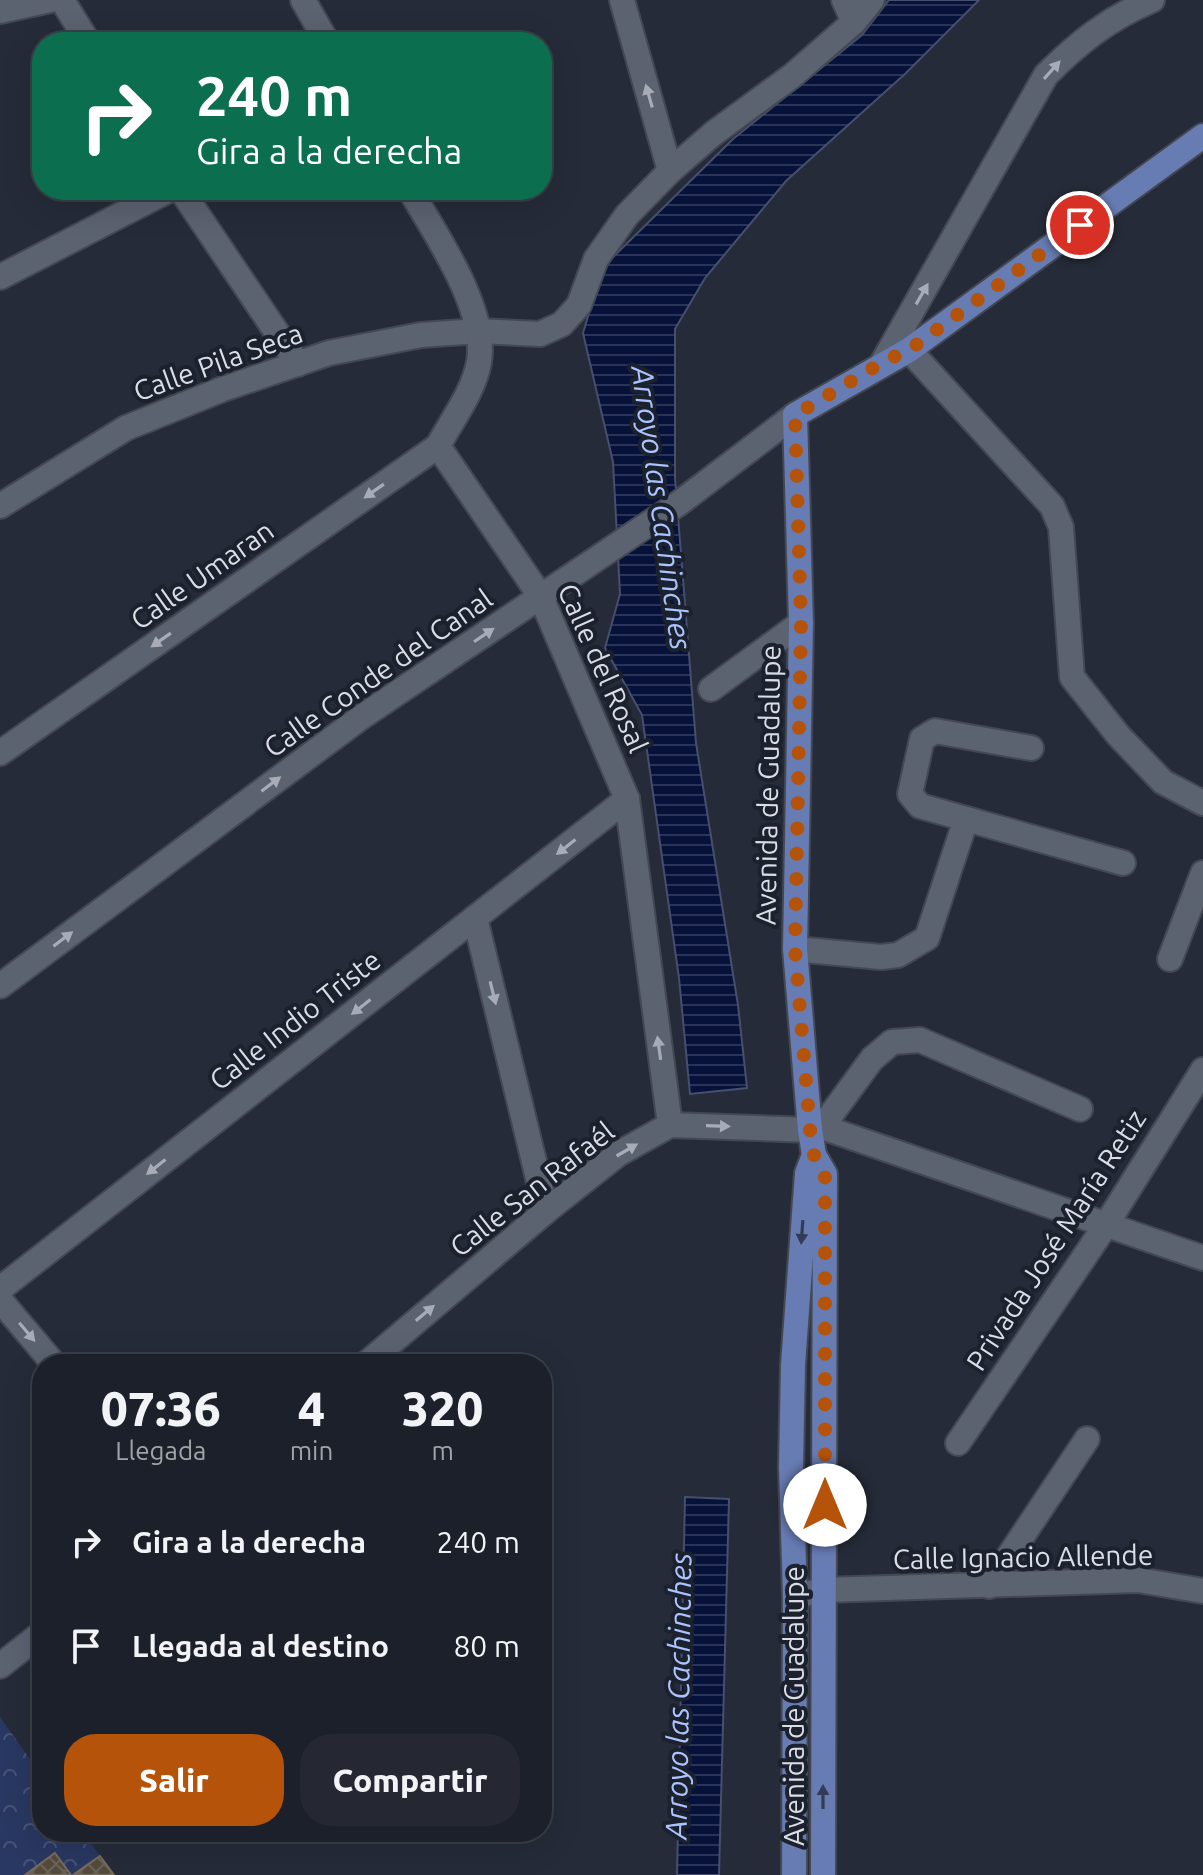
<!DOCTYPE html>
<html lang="es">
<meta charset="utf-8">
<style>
:root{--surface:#1c202a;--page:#252832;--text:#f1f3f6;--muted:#a0a3a8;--line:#3a3e47;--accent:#b45309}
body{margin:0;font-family:Ubuntu,sans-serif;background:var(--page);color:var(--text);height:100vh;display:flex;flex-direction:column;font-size:30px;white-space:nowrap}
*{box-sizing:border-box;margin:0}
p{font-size:26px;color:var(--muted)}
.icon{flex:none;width:44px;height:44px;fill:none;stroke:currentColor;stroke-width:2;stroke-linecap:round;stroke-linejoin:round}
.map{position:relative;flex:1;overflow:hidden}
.drawer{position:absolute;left:32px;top:1354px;width:520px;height:488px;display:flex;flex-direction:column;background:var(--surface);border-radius:32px;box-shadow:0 8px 32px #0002,0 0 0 2px var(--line)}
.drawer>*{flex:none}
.banner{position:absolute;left:32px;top:32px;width:520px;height:168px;border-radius:32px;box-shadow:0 8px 32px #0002,0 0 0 2px var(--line);background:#0b6e4f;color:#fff;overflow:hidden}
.pin{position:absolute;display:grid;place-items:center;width:68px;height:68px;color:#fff;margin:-34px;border:4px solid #fff;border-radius:50%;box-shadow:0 2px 8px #0007}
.me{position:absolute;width:88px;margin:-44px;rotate:0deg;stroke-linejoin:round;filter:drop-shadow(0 0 6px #0008)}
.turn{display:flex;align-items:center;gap:28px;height:168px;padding:0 32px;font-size:36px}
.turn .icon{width:104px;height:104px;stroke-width:2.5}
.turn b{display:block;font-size:56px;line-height:68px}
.eta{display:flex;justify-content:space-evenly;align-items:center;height:136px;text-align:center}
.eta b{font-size:48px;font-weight:800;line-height:56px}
.button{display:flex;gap:16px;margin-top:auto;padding:16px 32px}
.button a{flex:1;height:92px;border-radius:32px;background:var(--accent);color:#fff;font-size:32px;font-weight:800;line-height:92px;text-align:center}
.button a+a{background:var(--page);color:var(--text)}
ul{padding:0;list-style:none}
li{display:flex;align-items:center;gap:24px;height:104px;padding:0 32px}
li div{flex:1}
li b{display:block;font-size:30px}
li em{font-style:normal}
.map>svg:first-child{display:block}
</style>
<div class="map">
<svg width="1203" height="1875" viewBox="0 0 1203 1875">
<defs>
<pattern id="park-crowns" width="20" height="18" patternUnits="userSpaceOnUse" patternTransform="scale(2)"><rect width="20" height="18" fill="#293862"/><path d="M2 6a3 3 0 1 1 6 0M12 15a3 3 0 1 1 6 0" fill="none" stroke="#475478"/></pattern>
<pattern id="water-rules" width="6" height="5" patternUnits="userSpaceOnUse" patternTransform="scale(2)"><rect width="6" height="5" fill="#07123b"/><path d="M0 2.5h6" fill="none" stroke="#2b3457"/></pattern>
<pattern id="building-cross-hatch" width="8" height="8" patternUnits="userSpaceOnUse" patternTransform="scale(2)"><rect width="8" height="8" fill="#544b3d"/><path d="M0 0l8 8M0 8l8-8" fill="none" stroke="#6c6459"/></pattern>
</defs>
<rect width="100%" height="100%" fill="#252b38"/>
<!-- park -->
<path fill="url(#park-crowns)" d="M0,1717L42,1776V1832H83L100,1856L73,1875H0Z"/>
<!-- water -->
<g fill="url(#water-rules)" stroke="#464f6e" stroke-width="2">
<path d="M889,0H979L906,73L786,181L705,278L675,329V478L696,743L738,1005L747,1088L690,1094L679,978L642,715L605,648L620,594L613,462L583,333L603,267L733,139L862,35Z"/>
<path d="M685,1497L729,1499L719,1875H677Z"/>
</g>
<!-- building -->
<g fill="url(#building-cross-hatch)" stroke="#766c5e" stroke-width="2">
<path d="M55,1853L71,1875H25Z"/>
<path d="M100,1856L114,1875H73Z"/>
</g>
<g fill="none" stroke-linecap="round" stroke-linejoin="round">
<defs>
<g id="minor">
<path d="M62,0L88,42"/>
<path d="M303,0L327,42"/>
<path d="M622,0L670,171"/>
<path d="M844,0L854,22"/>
<path d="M0,11L50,0"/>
<path d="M181,190L298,364"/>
<path d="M0,277L169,190"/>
<path d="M909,350L1052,506L1061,527L1072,677L1118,735L1163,782L1203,803"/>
<path d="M883,362L1046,75C1079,42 1108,19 1152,0"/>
<path d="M438,446L541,597L627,799L670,1125"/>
<path d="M0,506L126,428L223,389L329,353L421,335L478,331L540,334L562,324L579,305L596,259L627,215L670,171L714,133L792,76L854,22L872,0"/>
<path d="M711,689L801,623"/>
<path d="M1031,748L935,731L922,739L910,794L920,806L1123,863"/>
<path d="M0,753L438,446C452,420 474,391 479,362C488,310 435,233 410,190"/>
<path d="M475,918L546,1211"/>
<path d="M795,949L881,957L898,955L927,938L966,819"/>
<path d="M1170,959L1203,873"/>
<path d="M0,986L360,718L678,504L795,415"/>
<path d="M822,1127L872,1059L892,1042L920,1040L1080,1109"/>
<path d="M0,1289L627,799"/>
<path d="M0,1300L54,1364"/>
<path d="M366,1364L546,1211L618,1154L670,1125L810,1130L822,1127L1203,1258"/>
<path d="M958,1443L1106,1225L1203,1070"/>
<path d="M989,1586L1087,1439"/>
<path d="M795,1596L825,1590L1138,1580L1203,1591"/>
<path d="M0,1666L42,1633"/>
</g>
<g id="major">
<path d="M794,1875L795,1596L791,1467L793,1365L807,1173L814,1155"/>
<path d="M823,1875L825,1174L814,1155L810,1130L795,949L801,623L795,415L909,350L1203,136"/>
</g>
</defs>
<!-- minor casing -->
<use href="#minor" stroke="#444853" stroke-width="28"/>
<!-- major casing -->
<use href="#major" stroke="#444853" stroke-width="28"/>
<!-- minor -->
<use href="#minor" stroke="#5b6270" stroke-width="24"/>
<!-- major -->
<use href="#major" stroke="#677cb3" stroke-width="24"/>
</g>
<!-- one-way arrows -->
<defs><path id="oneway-solid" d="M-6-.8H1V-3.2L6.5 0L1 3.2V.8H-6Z" transform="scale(2)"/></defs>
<g fill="#a7acb7">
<use href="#oneway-solid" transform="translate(1052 70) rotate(-48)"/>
<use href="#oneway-solid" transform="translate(649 96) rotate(-106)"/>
<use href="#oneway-solid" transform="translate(922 294) rotate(-60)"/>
<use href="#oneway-solid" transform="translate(374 491) rotate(145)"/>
<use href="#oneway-solid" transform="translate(484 635) rotate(-34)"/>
<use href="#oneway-solid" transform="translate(161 640) rotate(145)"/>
<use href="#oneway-solid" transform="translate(271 784) rotate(-37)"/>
<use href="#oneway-solid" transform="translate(566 847) rotate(142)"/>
<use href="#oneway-solid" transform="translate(63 939) rotate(-37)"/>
<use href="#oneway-solid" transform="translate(493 993) rotate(76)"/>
<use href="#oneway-solid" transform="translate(361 1007) rotate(142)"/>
<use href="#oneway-solid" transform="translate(659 1048) rotate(-98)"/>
<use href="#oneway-solid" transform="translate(718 1126) rotate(2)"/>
<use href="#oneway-solid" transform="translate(627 1150) rotate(-30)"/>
<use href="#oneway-solid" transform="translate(156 1167) rotate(142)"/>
<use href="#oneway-solid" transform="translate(425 1313) rotate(-40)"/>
<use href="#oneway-solid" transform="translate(27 1332) rotate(50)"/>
</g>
<g fill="#323c56">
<use href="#oneway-solid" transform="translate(802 1232) rotate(94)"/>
<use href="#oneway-solid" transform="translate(823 1797) rotate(-90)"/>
</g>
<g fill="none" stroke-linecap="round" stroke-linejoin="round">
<!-- route -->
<path stroke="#b45309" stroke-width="14" stroke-dasharray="0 25.2" d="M825,1505V1174L814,1155L810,1130L795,949L801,623L795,415L883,362L909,350L1080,225"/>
</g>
<g text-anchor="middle" stroke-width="8" stroke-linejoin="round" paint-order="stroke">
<!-- street labels -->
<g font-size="28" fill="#dadde6" stroke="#1c212e">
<text transform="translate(218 362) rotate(-20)" y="10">Calle Pila Seca</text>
<text transform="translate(202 575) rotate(-35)" y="10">Calle Umaran</text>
<text transform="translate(603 668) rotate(66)" y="10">Calle del Rosal</text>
<text transform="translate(378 673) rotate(-35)" y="10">Calle Conde del Canal</text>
<text transform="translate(768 785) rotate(-89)" y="10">Avenida de Guadalupe</text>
<text transform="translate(295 1020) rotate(-38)" y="10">Calle Indio Triste</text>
<text transform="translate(532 1189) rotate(-38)" y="10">Calle San Rafaél</text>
<text transform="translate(1056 1240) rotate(-57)" y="10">Privada José María Retiz</text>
<text transform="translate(1023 1557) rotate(-1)" y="10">Calle Ignacio Allende</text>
<text transform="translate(794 1706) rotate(-90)" y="10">Avenida de Guadalupe</text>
</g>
<!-- water labels -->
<g font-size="30" font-style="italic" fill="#abc3ff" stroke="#1c212e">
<text transform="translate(661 508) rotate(82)" y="10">Arroyo las Cachinches</text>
<text transform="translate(679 1696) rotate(-89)" y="10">Arroyo las Cachinches</text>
</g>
</g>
</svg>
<div class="pin" style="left:1080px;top:225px;background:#d93025"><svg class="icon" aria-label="arrive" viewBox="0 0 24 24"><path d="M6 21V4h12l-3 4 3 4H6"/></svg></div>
<svg class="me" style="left:825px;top:1505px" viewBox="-20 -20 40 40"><circle r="19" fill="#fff"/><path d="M0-13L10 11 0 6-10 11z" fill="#b45309"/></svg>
<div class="banner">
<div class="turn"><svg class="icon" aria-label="right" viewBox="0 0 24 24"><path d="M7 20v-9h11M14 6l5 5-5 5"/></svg><div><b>240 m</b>Gira a la derecha</div></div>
</div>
<section class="drawer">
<div class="eta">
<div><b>07:36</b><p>Llegada</p></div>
<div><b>4</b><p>min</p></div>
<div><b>320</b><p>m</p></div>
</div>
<ul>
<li><svg class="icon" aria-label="right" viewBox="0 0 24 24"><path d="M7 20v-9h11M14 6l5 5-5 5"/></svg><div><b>Gira a la derecha</b></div><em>240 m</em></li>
<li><svg class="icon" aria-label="arrive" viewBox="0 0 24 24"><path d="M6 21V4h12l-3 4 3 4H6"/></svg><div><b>Llegada al destino</b></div><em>80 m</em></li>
</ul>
<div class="button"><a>Salir</a><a>Compartir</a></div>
</section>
</div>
